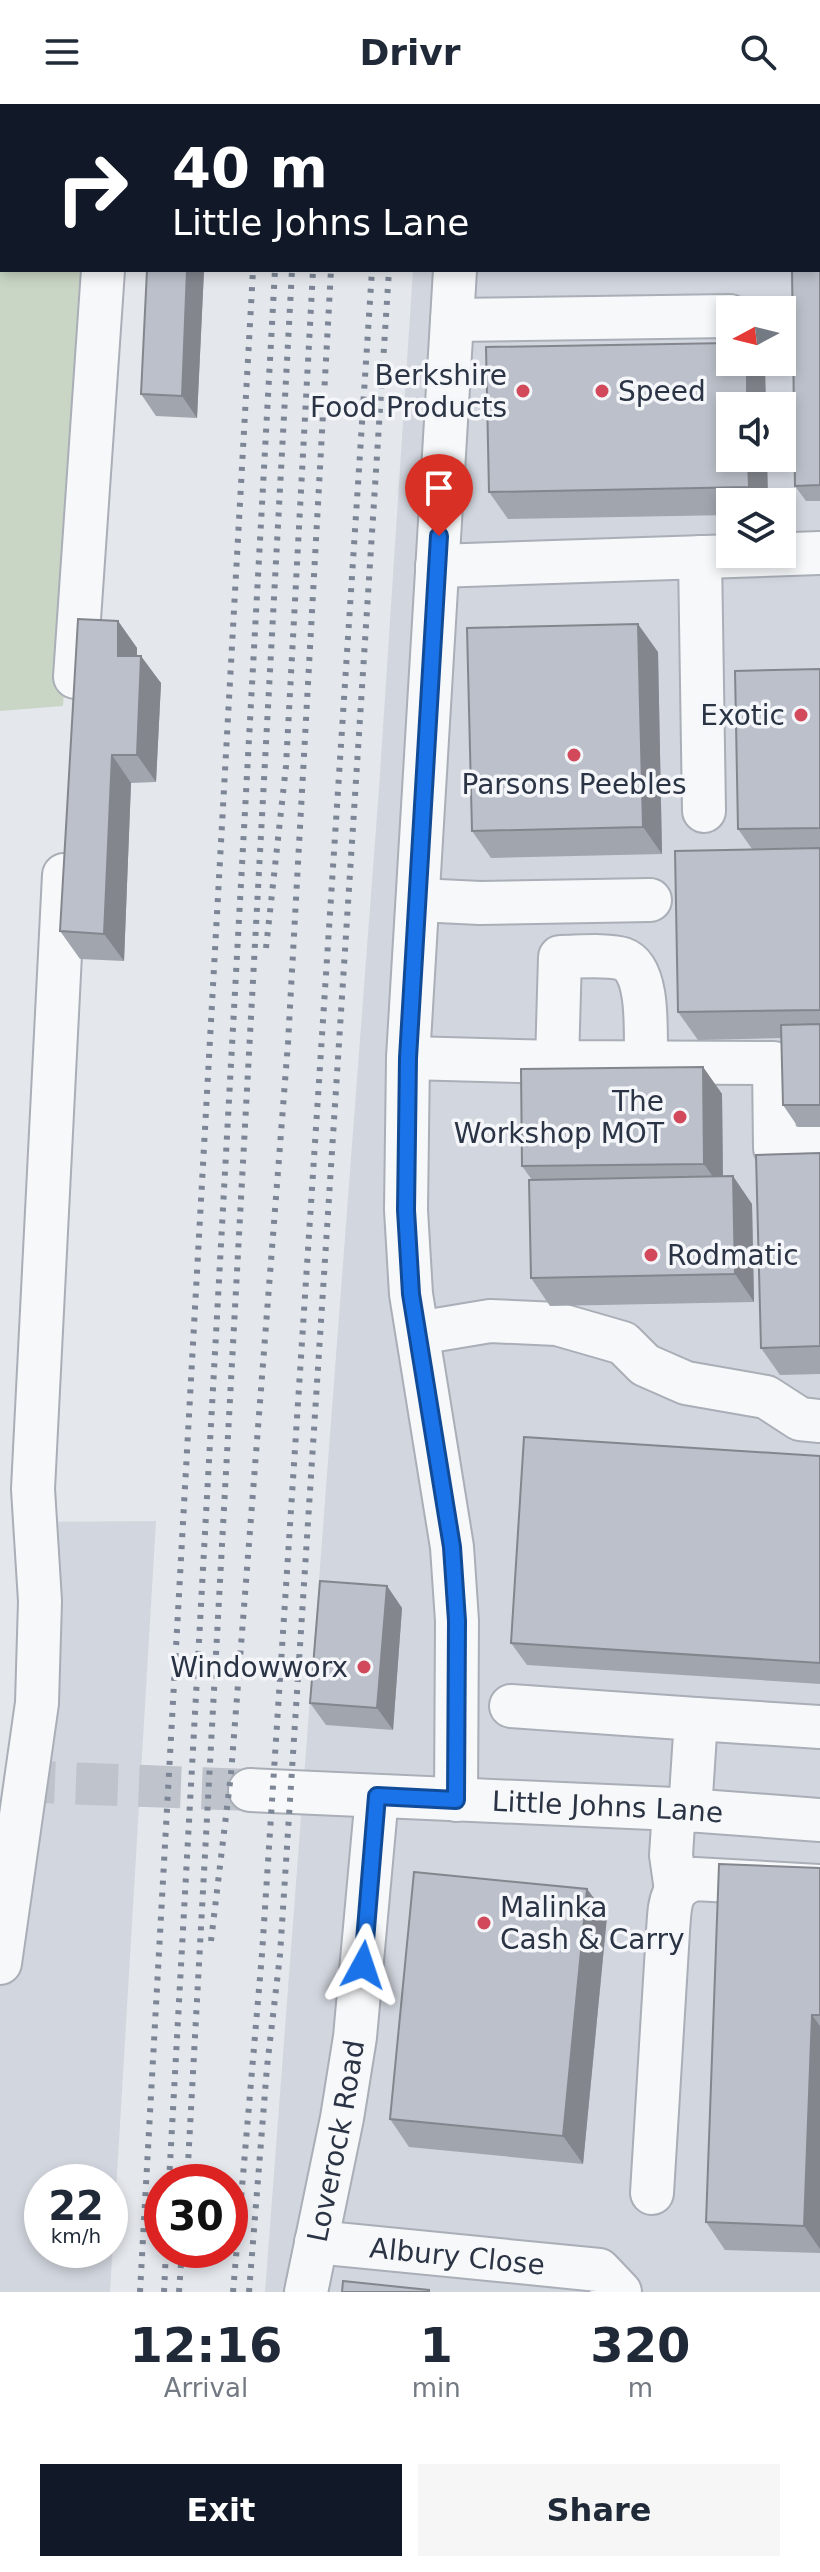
<!DOCTYPE html>
<style>
:root{--surface:#fff;--page:#f6f6f7;--text:#1f2937;--muted:#747a83;--accent:#111827}
body{margin:0;font-family:"DejaVu Sans",sans-serif;background:var(--page);color:var(--text);height:100vh;display:flex;flex-direction:column;font-size:30px;white-space:nowrap}
*{box-sizing:border-box;margin:0}
p{font-size:26px;color:var(--muted)}
.icon{flex:none;width:44px;height:44px;fill:none;stroke:currentColor;stroke-width:2;stroke-linecap:round;stroke-linejoin:round}
.map{position:relative;height:2188px;overflow:hidden}
.side{display:flex;flex-direction:column;background:var(--surface);flex:1}
.side>*{flex:none}
.hud{position:absolute;left:0px;top:0px;width:820px;height:168px;box-shadow:0 4px 12px #0003;background:#111827;color:#fff;overflow:hidden}
.needle{width:52px;rotate:263deg}
.tools{position:absolute;left:716px;top:192px;display:grid;gap:16px}
.tools a{display:grid;place-items:center;width:80px;height:80px;border-radius:0px;background:var(--surface);box-shadow:0 4px 12px #0003;font-size:40px}
.speed{position:absolute;left:24px;top:2060px;display:flex;gap:16px;font-size:40px;font-weight:700;text-align:center}
.speed>*{display:grid;place-content:center;width:104px;height:104px;border-radius:50%;background:var(--surface);box-shadow:0 4px 12px #0003;line-height:1}
.speed small{font-size:20px;font-weight:400}
.speed .limit{border:12px solid #d22;background:#fff;color:#111}
.pin{position:absolute;display:grid;place-items:center;width:68px;height:68px;color:#fff;margin:-82px -34px;border-radius:50% 50% 50% 0;rotate:-45deg;box-shadow:0 0 8px #0007}
.pin .icon{rotate:45deg}
.me{position:absolute;width:88px;margin:-44px;rotate:5deg;stroke-linejoin:round;filter:drop-shadow(0 0 6px #0008)}
.turn{display:flex;align-items:center;gap:28px;height:168px;padding:0 40px;font-size:36px}
.turn .icon{width:104px;height:104px;stroke-width:2.5}
.turn b{display:block;font-size:56px;line-height:68px}
.eta{display:flex;justify-content:space-evenly;align-items:center;height:136px;text-align:center}
.eta b{font-size:48px;font-weight:800;line-height:56px}
.cta{display:flex;gap:16px;margin-top:auto;padding:16px 40px}
.cta a{flex:1;height:92px;border-radius:0px;background:var(--accent);color:#fff;font-size:32px;font-weight:800;line-height:92px;text-align:center}
.cta a+a{background:var(--page);color:var(--text)}
header{display:flex;justify-content:space-between;align-items:center;height:104px;padding:0 40px;background:var(--surface);font-size:36px;font-weight:800}
.map>svg:first-child{display:block}
</style>
<header><svg class="icon" aria-label="menu" viewBox="0 0 24 24"><path d="M4 6h16M4 12h16M4 18h16"/></svg>Drivr<svg class="icon" aria-label="search" viewBox="0 0 24 24"><circle cx="10" cy="10" r="6"/><path d="M15 15l6 6"/></svg></header>
<div class="map">
<svg width="820" height="2188" viewBox="0 0 820 2188">
<rect width="100%" height="100%" fill="#e4e7ec"/>
<!-- built -->
<g fill="#d2d6de" fill-rule="evenodd">
<path d="M423,0H820V2188H265L379,685L413,166H818V2H423ZM730,206H782V258H730ZM730,302H782V354H730ZM730,398H782V450H730Z"/>
<path d="M156,1417L110,2188H0V1726L12,1647L29,1418ZM42,2078H110V2146H42Z"/>
</g>
<!-- green -->
<path fill="#c9d6c5" d="M0,0H102V2H2V166H91L63,602L0,607Z"/>
<g fill="none" stroke-linecap="round" stroke-linejoin="round">
<!-- minor-tunnel -->
<path stroke="#bfc3cb" stroke-width="42" stroke-dasharray="42 21" stroke-linecap="butt" d="M13,1677L250,1686"/>
<defs>
<g id="minor">
<path d="M114,2V0"/>
<path d="M464,2V0"/>
<path d="M455,166L408,954L406,1106L411,1190L452,1443L457,1517L456,1696"/>
<path d="M452,216L730,212"/>
<path d="M700,453L704,707"/>
<path d="M437,462L820,449"/>
<path d="M75,573L103,166"/>
<path d="M418,796L480,799L650,796"/>
<path d="M408,954L557,958L774,959L775,1044L820,1043"/>
<path d="M557,958L560,853C577,853 608,850 623,855C651,865 645,932 646,957"/>
<path d="M418,1229L490,1217L557,1220L623,1239L645,1261L686,1279L766,1293L800,1315L820,1317"/>
<path d="M511,1602L696,1615L690,1707"/>
<path d="M696,1615L820,1623"/>
<path id="s1" d="M250,1686L674,1705L820,1716"/>
<path d="M674,1705L671,1751L676,1786"/>
<path d="M0,1859L37,1599L40,1497L33,1385L64,771"/>
<path d="M652,2089L668,1827C670,1802 668,1783 695,1775L820,1782"/>
<path id="s2" d="M316,2138L599,2166L620,2188"/>
<path id="s3" d="M306,2188L342,2014L355,1933L377,1692"/>
</g>
</defs>
<!-- minor casing -->
<use href="#minor" stroke="#a9aeb7" stroke-width="46"/>
<!-- minor -->
<use href="#minor" stroke="#f7f8fa" stroke-width="42"/>
<!-- rail -->
<g stroke="#7d8696" stroke-width="6" stroke-dasharray="4 8" stroke-linecap="butt">
<path d="M262,2V0"/>
<path d="M284,2V0"/>
<path d="M302,2V0"/>
<path d="M323,2V0"/>
<path d="M340,2V0"/>
<path d="M382,2L383,0"/>
<path d="M400,2V0"/>
<path d="M266,844L286,662L313,166"/>
<path d="M211,1837L231,1670L288,939L331,166"/>
<path d="M169,2078L275,166"/>
<path d="M187,2078L292,166"/>
<path d="M140,2188L253,166"/>
<path d="M164,2188L166,2146"/>
<path d="M179,2188L182,2146"/>
<path d="M233,2188L262,1850L372,166"/>
<path d="M249,2188L267,1963L280,1851L389,166"/>
</g>
</g>
<!-- wall -->
<g fill="#a1a5ae">
<path d="M820,26V397H806L795,382Z"/>
<path d="M147,166H204L197,314L156,312L141,290Z"/>
<path d="M765,266L768,398H730V411L508,415L489,388Z"/>
<path d="M118,517L137,544V552L161,579L156,678L131,679L124,857L80,855L60,827Z"/>
<path d="M658,548L662,750L491,754L472,727Z"/>
<path d="M820,565V1023H798L783,1001L781,934L698,936L678,908L752,745L738,725Z"/>
<path d="M703,963L722,990L723,1072L752,1100L754,1198L550,1202L531,1174L532,1076L522,1062Z"/>
<path d="M820,1049V1270L780,1271L761,1244Z"/>
<path d="M820,1352V1580L527,1561L511,1539Z"/>
<path d="M387,1482L402,1504L393,1626L326,1621L310,1599Z"/>
<path d="M820,1764V2149L725,2146L706,2118Z"/>
<path d="M587,1785L607,1812L583,2060L409,2043L390,2015Z"/>
</g>
<!-- shaded-wall -->
<g fill="#83868d">
<rect x="195" y="0" width="16" height="2"/>
<path d="M187,166H204L197,314L182,292Z"/>
<path d="M747,258H760L765,266L766,302H747Z"/>
<path d="M748,354H767L768,398H759L749,383Z"/>
<path d="M118,517L137,544V579L118,552Z"/>
<path d="M638,520L658,548L662,750L643,723Z"/>
<path d="M141,552L161,579L156,678L137,651Z"/>
<path d="M112,651L131,679L124,857L104,830Z"/>
<path d="M703,963L722,990L723,1087L704,1060Z"/>
<path d="M733,1072L752,1100L754,1198L735,1170Z"/>
<path d="M387,1482L402,1504L393,1626L377,1604Z"/>
<path d="M587,1785L607,1812L583,2060L563,2032Z"/>
<path d="M812,1911L820,1922V2145L804,2122Z"/>
</g>
<!-- building -->
<g fill="#bbc0ca" stroke="#83868d" stroke-width="2">
<path d="M155,0H195V2H154Z"/>
<rect x="503" y="0" width="240" height="2"/>
<path d="M818,26H820V381L795,382L792,166H818Z"/>
<path d="M147,166H187L182,292L141,290Z"/>
<path d="M730,239V258H747V302H730V354H748L749,383L489,388L486,243Z"/>
<path d="M78,515L118,517V552H141L137,651H112L104,830L60,827Z"/>
<path d="M638,520L643,723L472,727L467,524Z"/>
<path d="M820,565V724L738,725L735,567Z"/>
<path d="M820,744V906L678,908L675,747Z"/>
<path d="M820,920V1001H783L781,921Z"/>
<path d="M703,963L704,1060L522,1062L521,965Z"/>
<path d="M820,1049V1242L761,1244L756,1051Z"/>
<path d="M733,1072L735,1170L531,1174L529,1076Z"/>
<path d="M524,1333L820,1352V1559L511,1539Z"/>
<path d="M320,1477L387,1482L377,1604L310,1599Z"/>
<path d="M719,1760L820,1764V1911H812L804,2122L706,2118Z"/>
<path d="M414,1768L587,1785L563,2032L390,2015Z"/>
<path d="M343,2177L429,2186V2188H342Z"/>
</g>
<g fill="none" stroke-linecap="round" stroke-linejoin="round">
<defs>
<path id="route" d="M363,1861L377,1692L456,1696L457,1517L452,1443L411,1190L406,1106L408,954L439,432"/>
</defs>
<!-- route casing -->
<use href="#route" stroke="#114b97" stroke-width="20"/>
<!-- route -->
<use href="#route" stroke="#1a73e8" stroke-width="14"/>
</g>
<!-- markers -->
<g fill="#d1495b" stroke="#f4f6f9" stroke-width="3">
<circle cx="523" cy="287" r="8"/>
<circle cx="602" cy="287" r="8"/>
<circle cx="801" cy="611" r="8"/>
<circle cx="574" cy="651" r="8"/>
<circle cx="680" cy="1013" r="8"/>
<circle cx="651" cy="1151" r="8"/>
<circle cx="364" cy="1563" r="8"/>
<circle cx="484" cy="1819" r="8"/>
</g>
<g text-anchor="middle" stroke-width="7" stroke-linejoin="round" paint-order="stroke">
<!-- poi labels -->
<g font-size="28" fill="#2b3445" stroke="#f4f6f9" text-anchor="end">
<text x="507" y="281">Berkshire<tspan x="507" dy="32">Food Products</tspan></text>
<text x="618" y="297" text-anchor="start">Speed</text>
<text x="785" y="621">Exotic</text>
<text x="574" y="690" text-anchor="middle">Parsons Peebles</text>
<text x="664" y="1007">The<tspan x="664" dy="32">Workshop MOT</tspan></text>
<text x="667" y="1161" text-anchor="start">Rodmatic</text>
<text x="348" y="1573">Windowworx</text>
<text x="500" y="1813" text-anchor="start">Malinka<tspan x="500" dy="32">Cash &amp; Carry</tspan></text>
</g>
<!-- street labels -->
<g font-size="28" fill="#2b3445" stroke="#f4f6f9">
<text dy="10" stroke="none"><textPath href="#s1" startOffset="358">Little Johns Lane</textPath></text>
<text dy="10" stroke="none"><textPath href="#s3" startOffset="154">Loverock Road</textPath></text>
<text dy="10" stroke="none"><textPath href="#s2" startOffset="142">Albury Close</textPath></text>
</g>
</g>
</svg>
<div class="tools">
<a><svg class="needle" viewBox="-14 -14 28 28"><path d="M0-13l5 13h-10z" fill="#e53935"/><path d="M0 13l5-13h-10z" fill="#747a83"/></svg></a>
<a><svg class="icon" aria-label="sound" viewBox="0 0 24 24"><path d="M4 9h4l5-4v14l-5-4H4zM17 9q2 3 0 6"/></svg></a>
<a><svg class="icon" aria-label="layers" viewBox="0 0 24 24"><path d="M12 4l9 5-9 5-9-5zM3 14l9 5 9-5"/></svg></a>
</div>
<div class="speed"><div>22<small>km/h</small></div><div class="limit">30</div></div>
<div class="pin" style="left:439px;top:432px;background:#d93025"><svg class="icon" aria-label="arrive" viewBox="0 0 24 24"><path d="M6 21V4h12l-3 4 3 4H6"/></svg></div>
<svg class="me" style="left:363px;top:1861px" viewBox="-20 -20 40 40"><path d="M0-17L14 15 0 8-14 15z" fill="#1a73e8" stroke="#fff" stroke-width="4"/></svg>
<div class="hud">
<div class="turn"><svg class="icon" aria-label="right" viewBox="0 0 24 24"><path d="M7 20v-9h11M14 6l5 5-5 5"/></svg><div><b>40 m</b>Little Johns Lane</div></div>
</div>
</div>
<section class="side">
<div class="eta">
<div><b>12:16</b><p>Arrival</p></div>
<div><b>1</b><p>min</p></div>
<div><b>320</b><p>m</p></div>
</div>
<div class="cta"><a>Exit</a><a>Share</a></div>
</section>
